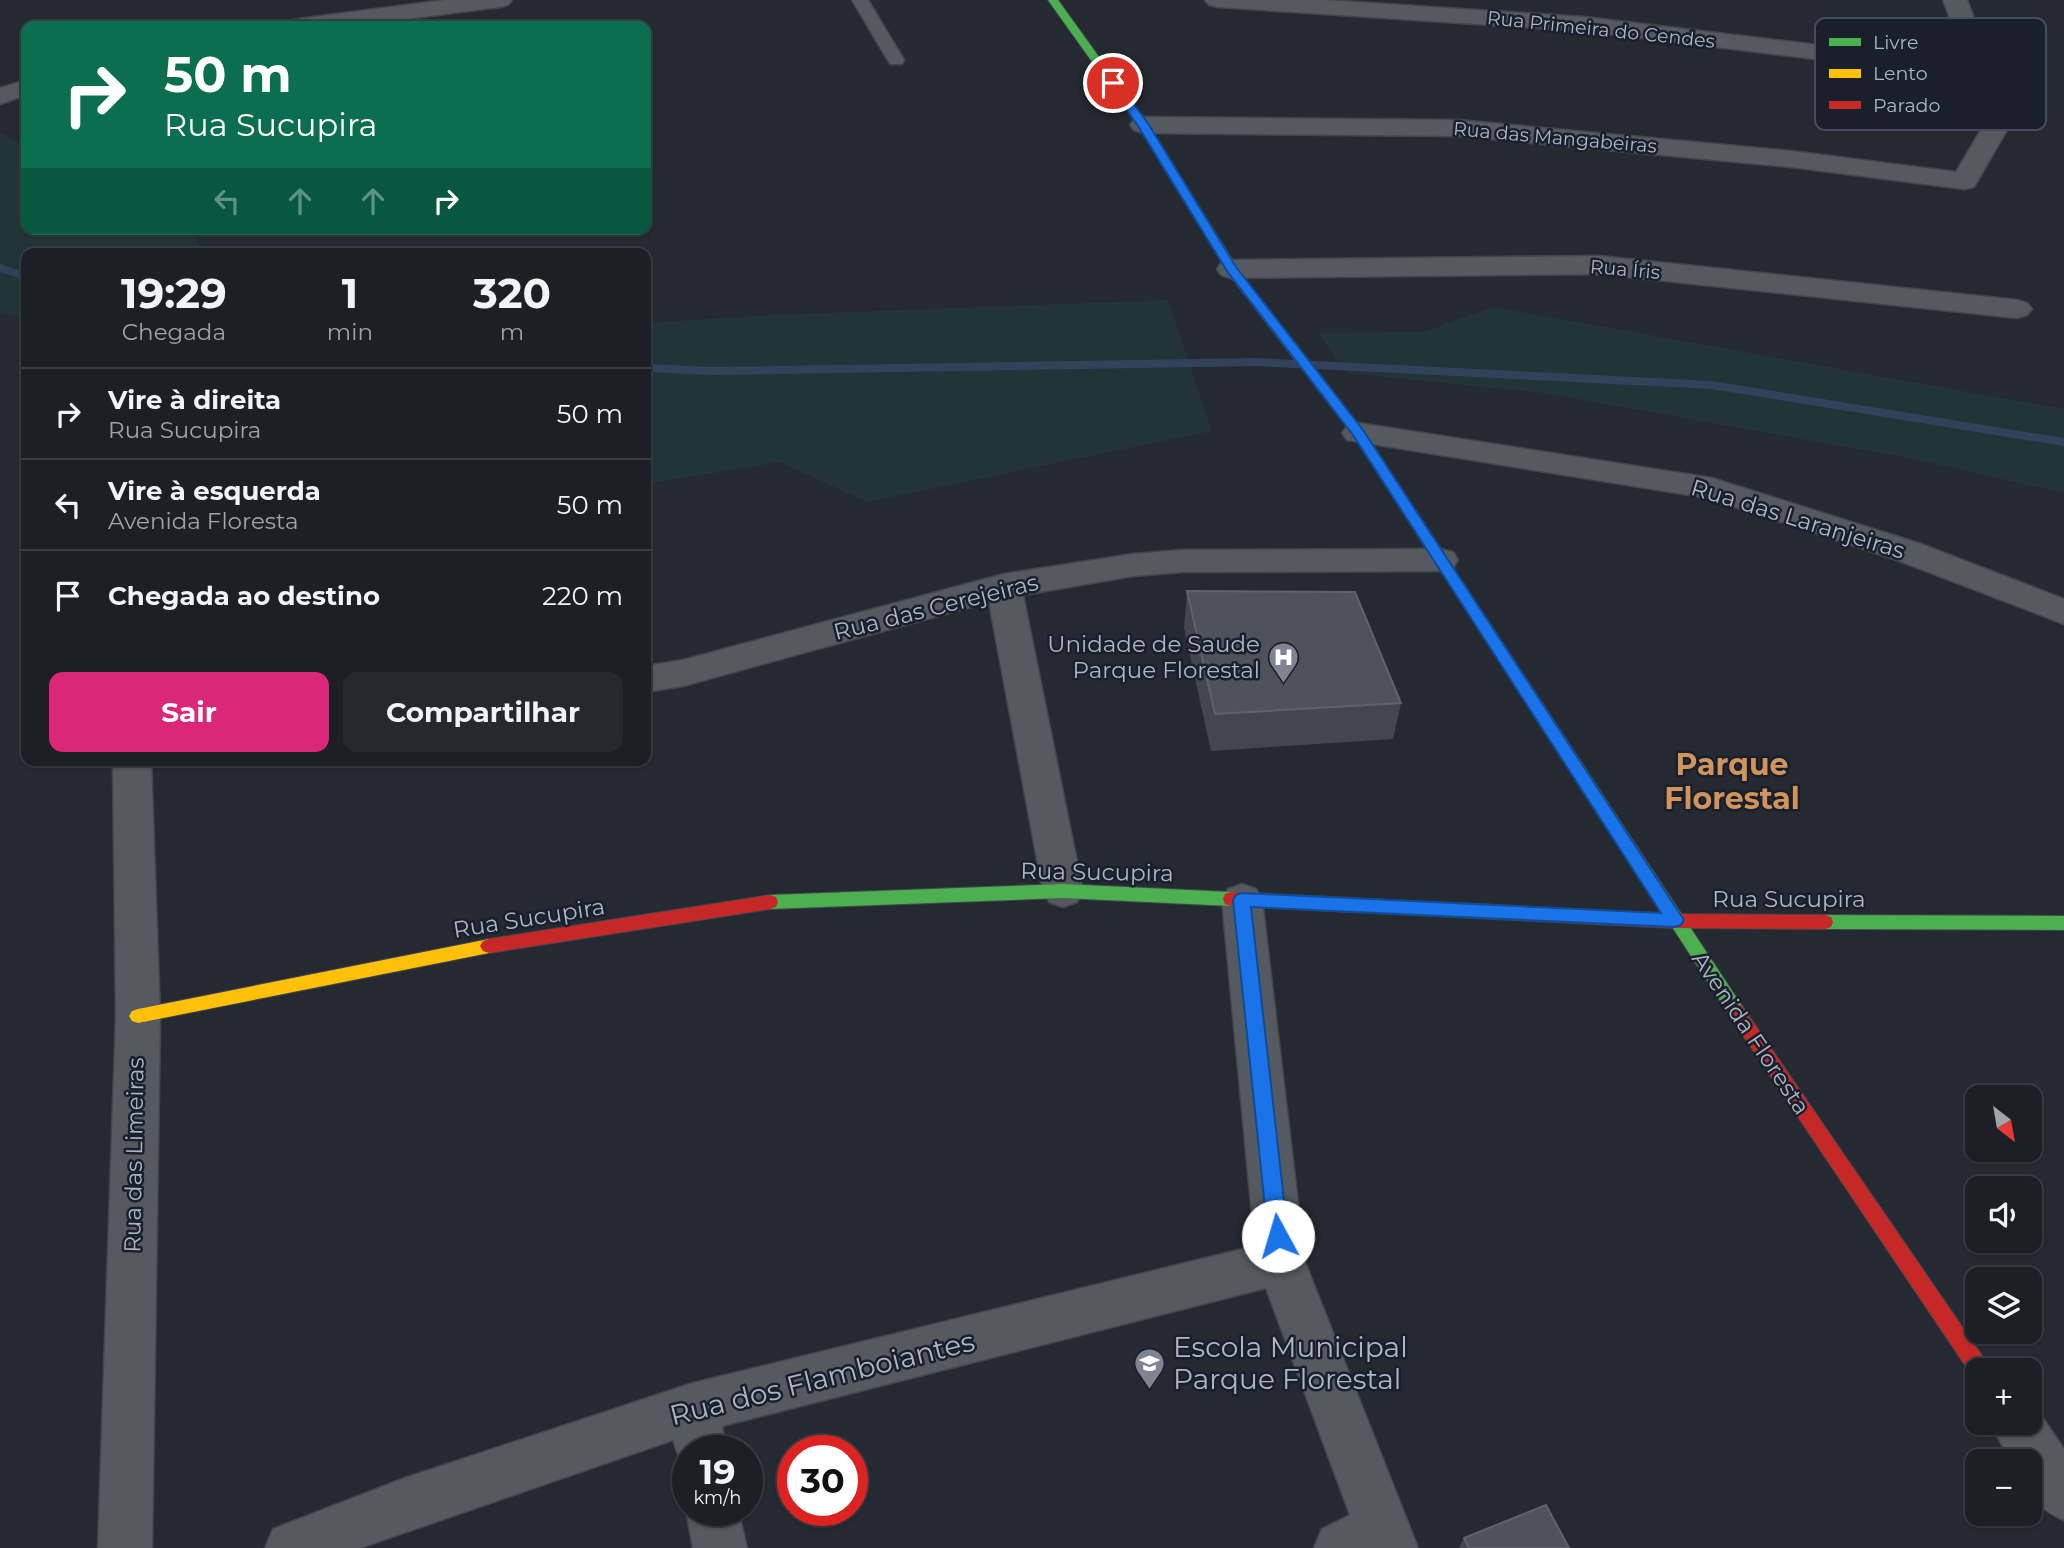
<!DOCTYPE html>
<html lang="pt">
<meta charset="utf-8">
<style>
:root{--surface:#1c2026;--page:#25282e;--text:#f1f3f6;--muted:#a0a3a7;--line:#3a3e43;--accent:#db2777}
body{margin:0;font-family:Montserrat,sans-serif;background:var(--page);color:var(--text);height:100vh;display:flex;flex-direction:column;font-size:26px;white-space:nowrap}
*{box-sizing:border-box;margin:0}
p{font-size:23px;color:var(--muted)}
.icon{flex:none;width:38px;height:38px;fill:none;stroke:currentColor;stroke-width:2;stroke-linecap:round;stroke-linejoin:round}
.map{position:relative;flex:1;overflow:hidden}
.details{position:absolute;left:21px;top:248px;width:630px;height:518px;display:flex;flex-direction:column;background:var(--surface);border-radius:14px;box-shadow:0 2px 5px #0004,0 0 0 2px var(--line)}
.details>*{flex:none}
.top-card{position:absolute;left:21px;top:21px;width:630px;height:214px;border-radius:14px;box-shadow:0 2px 5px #0004,0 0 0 2px var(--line);background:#0b6e4f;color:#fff;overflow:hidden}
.needle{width:46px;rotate:149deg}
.controls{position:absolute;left:1965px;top:1085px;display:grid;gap:14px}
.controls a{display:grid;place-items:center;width:77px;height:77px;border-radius:14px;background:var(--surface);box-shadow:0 2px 5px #0004,0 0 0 2px var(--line);font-size:35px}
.speed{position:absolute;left:672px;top:1435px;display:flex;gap:14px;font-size:35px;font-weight:700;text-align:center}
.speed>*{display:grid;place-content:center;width:91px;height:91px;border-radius:50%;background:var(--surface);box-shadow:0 2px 5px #0004,0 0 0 2px var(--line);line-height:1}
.speed small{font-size:18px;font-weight:400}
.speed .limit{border:10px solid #d22;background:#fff;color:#111}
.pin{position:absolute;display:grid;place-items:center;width:60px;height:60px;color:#fff;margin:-30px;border:4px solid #fff;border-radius:50%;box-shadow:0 2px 7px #0007}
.me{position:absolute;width:77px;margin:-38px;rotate:354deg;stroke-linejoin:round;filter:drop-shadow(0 0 5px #0008)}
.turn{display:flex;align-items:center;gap:24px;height:147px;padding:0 28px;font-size:32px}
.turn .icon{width:91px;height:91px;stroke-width:2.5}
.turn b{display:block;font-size:49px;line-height:60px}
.lanes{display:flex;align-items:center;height:66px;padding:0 28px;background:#0003;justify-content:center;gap:35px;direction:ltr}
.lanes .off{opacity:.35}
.eta{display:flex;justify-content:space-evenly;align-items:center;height:119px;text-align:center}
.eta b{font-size:42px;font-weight:700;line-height:49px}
.primary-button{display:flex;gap:14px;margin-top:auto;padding:14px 28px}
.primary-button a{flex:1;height:80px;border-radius:14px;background:var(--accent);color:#fff;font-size:28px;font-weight:700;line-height:80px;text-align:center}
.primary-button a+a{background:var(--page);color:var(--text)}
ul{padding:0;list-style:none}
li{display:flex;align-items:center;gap:21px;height:91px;padding:0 28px;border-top:2px solid var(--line)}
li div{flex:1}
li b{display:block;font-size:26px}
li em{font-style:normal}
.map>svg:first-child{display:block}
</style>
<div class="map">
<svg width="2064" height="1548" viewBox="0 0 2064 1548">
<rect width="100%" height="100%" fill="#252a32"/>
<!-- green -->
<g fill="#233438">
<path d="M0,133L26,146V229H194L202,254H26V318L0,313Z"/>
<path d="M1168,300L1212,431L867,502L780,462L646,484V323L772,315Z"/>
<path d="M1493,307L2064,409V493L1909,458L1543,393L1346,373L1318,333L1424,332Z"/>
</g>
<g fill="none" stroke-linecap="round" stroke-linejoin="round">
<!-- stream -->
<g fill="#33425a" fill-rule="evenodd">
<path d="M0,264L26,273V280L0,272Z"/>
<path d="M1257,358L1712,381L2064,438V446L1712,389L1257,366L712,375L646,372V364L712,367Z"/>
</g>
<defs>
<path id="lane" d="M852,0H868L904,60L902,64H890Z"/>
<g id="street">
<path d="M445,0H512L508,5L500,7L352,26H286L290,21L298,19Z"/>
<path d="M1205,0H1325L1584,17L1967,63L1943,0H1967L1995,72L2011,123L1974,187L1964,189L1791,167L1458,136L1143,133L1134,130L1130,125L1134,120L1143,117L1458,120L1791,151L1956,172L1985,123L1972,78L1584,31L1217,7L1209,5Z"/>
<path d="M26,80V95L0,104V88Z"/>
<path d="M1599,256L2017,300L2027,303L2032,309L2027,315L2017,318L1599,274L1231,278L1221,275L1217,269L1221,263L1231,260Z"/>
<path d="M1358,423L1712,478L1921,544L2064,599V624L1897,560L1708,498L1347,440L1342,433L1347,426Z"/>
<path d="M1441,549L1453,552L1458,560L1453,568L1441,571L1182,572L1133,576L1023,595L1083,891L1077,902L1063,907L1049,902L1043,891L989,602L683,686L646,692V666L683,660L1004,574L1133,554L1182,550Z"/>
<path d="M113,761H151L160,1016L152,1548H98L116,1016Z"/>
<path d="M1242,884L1256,889L1262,900L1305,1262L1418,1548H1314L1322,1529L1350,1515L1266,1288L722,1426L727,1451H688V1471L683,1469L673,1440L360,1548H265L273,1529L405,1478L693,1383L1255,1246L1222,900L1228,889Z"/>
<path d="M2030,1404L2034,1405L2064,1449V1520C2033,1507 2030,1493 2030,1461H2011L1990,1423H2030Z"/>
<path d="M688,1505V1510H738L747,1548H693L686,1510Z"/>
</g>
<g id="fast">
<path d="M1048,0H1058L1148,125L1243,277L1241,280H1233L1138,126Z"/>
<path d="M1433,543L1438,545L1742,1006L1745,1011L1742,1016L1736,1018L1730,1016L1426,548Z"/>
<path d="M1063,884L1231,892L1237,894L1239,899L1237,904L1231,906L1063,898L770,909L764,907L762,902L764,897L770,895Z"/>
<path d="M1825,915L2064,916V930L1825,929L1819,927L1817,922L1819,917Z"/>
</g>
<g id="slow">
<path d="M1237,273L1241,274L1363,430L1440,548L1438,551H1428L1353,435L1231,277Z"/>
<path d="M489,939L495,941L498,946L495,951L489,953L138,1023L132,1021L129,1016L132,1011L138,1009Z"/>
</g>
<g id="jam">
<path d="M1231,892L1675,914L1825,915L1831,917L1833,922L1831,927L1825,929L1675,928L1231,906L1225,904L1223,899L1225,894Z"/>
<path d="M770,895L776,897L778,902L776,907L770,909L489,953L483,951L480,946L483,941L489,939Z"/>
<path d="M1736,1004L1742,1006L1987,1363L1990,1370H1978V1379L1973,1377L1730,1016L1727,1011L1730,1006Z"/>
</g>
</defs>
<!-- lane casing -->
<use href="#lane" stroke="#42464c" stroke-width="3"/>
<!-- street casing -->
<use href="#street" stroke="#42464c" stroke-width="3"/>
<!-- fast casing -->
<use href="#fast" stroke="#42464c" stroke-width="2"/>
<!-- slow casing -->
<use href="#slow" stroke="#42464c" stroke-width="2"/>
<!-- jam casing -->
<use href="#jam" stroke="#42464c" stroke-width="2"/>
<!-- lane -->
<use href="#lane" fill="#555960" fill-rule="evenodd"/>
<!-- street -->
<use href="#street" fill="#555960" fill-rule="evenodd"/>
<!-- fast -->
<use href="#fast" fill="#4caf50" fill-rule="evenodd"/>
<!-- slow -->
<use href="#slow" fill="#ffc107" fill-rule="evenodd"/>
<!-- jam -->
<use href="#jam" fill="#c62828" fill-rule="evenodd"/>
</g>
<!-- wall -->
<g fill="#42474f">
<path d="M1187,591L1401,703L1393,739L1211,751L1184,628Z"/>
<path d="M1464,1538L1569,1548H1459Z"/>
</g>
<!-- building -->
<g fill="#4e535b" stroke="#5d626c" stroke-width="2">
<path d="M1187,591L1355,592L1401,703L1215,714Z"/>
<path d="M1546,1505L1569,1548H1469L1464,1538Z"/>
</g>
<!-- route -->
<path fill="#1a73e8" stroke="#114b97" stroke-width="2" d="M1110,81H1117L1149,125L1236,267L1363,430L1684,920L1681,925L1675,927L1251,907L1288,1236L1285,1243L1278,1245L1271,1243L1268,1236L1233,900L1236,895L1242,893L1661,913L1353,435L1227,271L1138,126L1108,83Z"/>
<!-- icons -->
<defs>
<symbol id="hospital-pin" viewBox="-11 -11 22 30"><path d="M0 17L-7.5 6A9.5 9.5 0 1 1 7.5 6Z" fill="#7e8491" stroke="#19202c"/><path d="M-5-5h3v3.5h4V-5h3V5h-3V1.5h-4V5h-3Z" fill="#fff"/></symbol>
<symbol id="school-pin" viewBox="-11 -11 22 30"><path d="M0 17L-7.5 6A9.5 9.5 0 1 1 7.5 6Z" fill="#7e8491" stroke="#19202c"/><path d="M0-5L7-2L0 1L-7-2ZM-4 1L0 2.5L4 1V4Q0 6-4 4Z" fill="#fff"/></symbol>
</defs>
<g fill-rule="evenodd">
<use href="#hospital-pin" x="1266" y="640" width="35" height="47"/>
<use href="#school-pin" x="1132" y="1346" width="35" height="47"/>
</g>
<g text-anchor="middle" stroke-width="5" stroke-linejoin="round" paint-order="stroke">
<!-- far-street labels -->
<g font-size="19" fill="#aeb5c4" stroke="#19202c">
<text transform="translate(1601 29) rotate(6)" y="7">Rua Primeira do Cendes</text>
<text transform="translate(1555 137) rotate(5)" y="7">Rua das Mangabeiras</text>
<text transform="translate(1625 269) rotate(5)" y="7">Rua Íris</text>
</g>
<!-- street labels -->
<g font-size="23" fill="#aeb5c4" stroke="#19202c">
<text transform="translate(1798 519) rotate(17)" y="8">Rua das Laranjeiras</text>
<text transform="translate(936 607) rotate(-14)" y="8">Rua das Cerejeiras</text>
<text transform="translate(1097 872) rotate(1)" y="8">Rua Sucupira</text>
<text x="1789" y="907">Rua Sucupira</text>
<text transform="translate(529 918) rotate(-9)" y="8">Rua Sucupira</text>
<text transform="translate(1751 1033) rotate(56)" y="8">Avenida Floresta</text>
<text transform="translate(134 1155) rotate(-89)" y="8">Rua das Limeiras</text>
</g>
<!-- poi labels -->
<g font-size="23" fill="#aeb5c4" stroke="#19202c" text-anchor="end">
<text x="1260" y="652">Unidade de Saude<tspan x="1260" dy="26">Parque Florestal</tspan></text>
</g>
<!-- near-poi labels -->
<g font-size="28" fill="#aeb5c4" stroke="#19202c" text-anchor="start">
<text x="1173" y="1357">Escola Municipal<tspan x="1173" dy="32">Parque Florestal</tspan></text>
</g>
<!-- near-street labels -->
<g font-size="28" fill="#aeb5c4" stroke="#19202c">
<text transform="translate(822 1378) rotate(-14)" y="10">Rua dos Flamboiantes</text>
</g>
<!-- district labels -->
<g font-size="30" font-weight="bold" fill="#d1945c" stroke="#19202c">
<text x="1732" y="775">Parque<tspan x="1732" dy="34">Florestal</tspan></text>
</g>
</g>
<!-- legend -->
<rect x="1815" y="18" width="231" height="112" rx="10" fill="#19202c" stroke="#464d5a" stroke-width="2"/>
<rect x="1829" y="38" width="32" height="8" fill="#4caf50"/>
<rect x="1829" y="69" width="32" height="9" fill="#ffc107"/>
<rect x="1829" y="101" width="32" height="8" fill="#c62828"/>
<g font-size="19" fill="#aeb5c4">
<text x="1873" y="49">Livre</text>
<text x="1873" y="80">Lento</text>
<text x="1873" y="112">Parado</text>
</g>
</svg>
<div class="controls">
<a><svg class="needle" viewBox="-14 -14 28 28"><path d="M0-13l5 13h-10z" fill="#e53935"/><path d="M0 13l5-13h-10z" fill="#a0a3a7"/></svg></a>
<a><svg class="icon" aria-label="sound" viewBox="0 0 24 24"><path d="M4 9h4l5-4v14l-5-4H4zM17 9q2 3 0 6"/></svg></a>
<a><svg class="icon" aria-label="layers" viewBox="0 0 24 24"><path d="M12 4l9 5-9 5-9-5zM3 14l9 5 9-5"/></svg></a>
<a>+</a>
<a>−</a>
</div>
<div class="speed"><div>19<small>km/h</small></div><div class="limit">30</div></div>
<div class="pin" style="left:1113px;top:83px;background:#d93025"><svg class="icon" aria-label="arrive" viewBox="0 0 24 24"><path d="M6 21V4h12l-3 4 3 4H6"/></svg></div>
<svg class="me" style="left:1278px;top:1236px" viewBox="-20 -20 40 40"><circle r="19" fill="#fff"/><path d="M0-13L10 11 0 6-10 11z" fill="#1a73e8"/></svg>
<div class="top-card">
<div class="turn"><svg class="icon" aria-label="right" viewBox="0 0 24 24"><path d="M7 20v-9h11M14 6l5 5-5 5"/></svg><div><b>50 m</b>Rua Sucupira</div></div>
<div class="lanes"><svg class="icon off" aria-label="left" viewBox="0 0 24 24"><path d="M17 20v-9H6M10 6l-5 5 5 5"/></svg><svg class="icon off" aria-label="ahead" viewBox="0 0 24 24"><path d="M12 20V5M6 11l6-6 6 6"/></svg><svg class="icon off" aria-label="ahead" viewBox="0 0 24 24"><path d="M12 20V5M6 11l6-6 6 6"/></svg><svg class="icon" aria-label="right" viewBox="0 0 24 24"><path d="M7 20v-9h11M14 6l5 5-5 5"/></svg></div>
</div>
<section class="details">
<div class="eta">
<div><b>19:29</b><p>Chegada</p></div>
<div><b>1</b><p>min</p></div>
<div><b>320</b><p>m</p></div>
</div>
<ul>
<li><svg class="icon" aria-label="right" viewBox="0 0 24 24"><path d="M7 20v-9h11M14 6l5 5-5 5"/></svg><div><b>Vire à direita</b><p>Rua Sucupira</p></div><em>50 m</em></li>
<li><svg class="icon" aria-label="left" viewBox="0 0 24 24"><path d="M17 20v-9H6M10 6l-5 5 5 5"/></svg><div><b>Vire à esquerda</b><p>Avenida Floresta</p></div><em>50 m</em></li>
<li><svg class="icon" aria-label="arrive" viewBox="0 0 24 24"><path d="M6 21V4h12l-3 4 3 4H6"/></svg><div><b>Chegada ao destino</b></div><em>220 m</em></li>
</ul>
<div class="primary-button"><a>Sair</a><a>Compartilhar</a></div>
</section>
</div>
